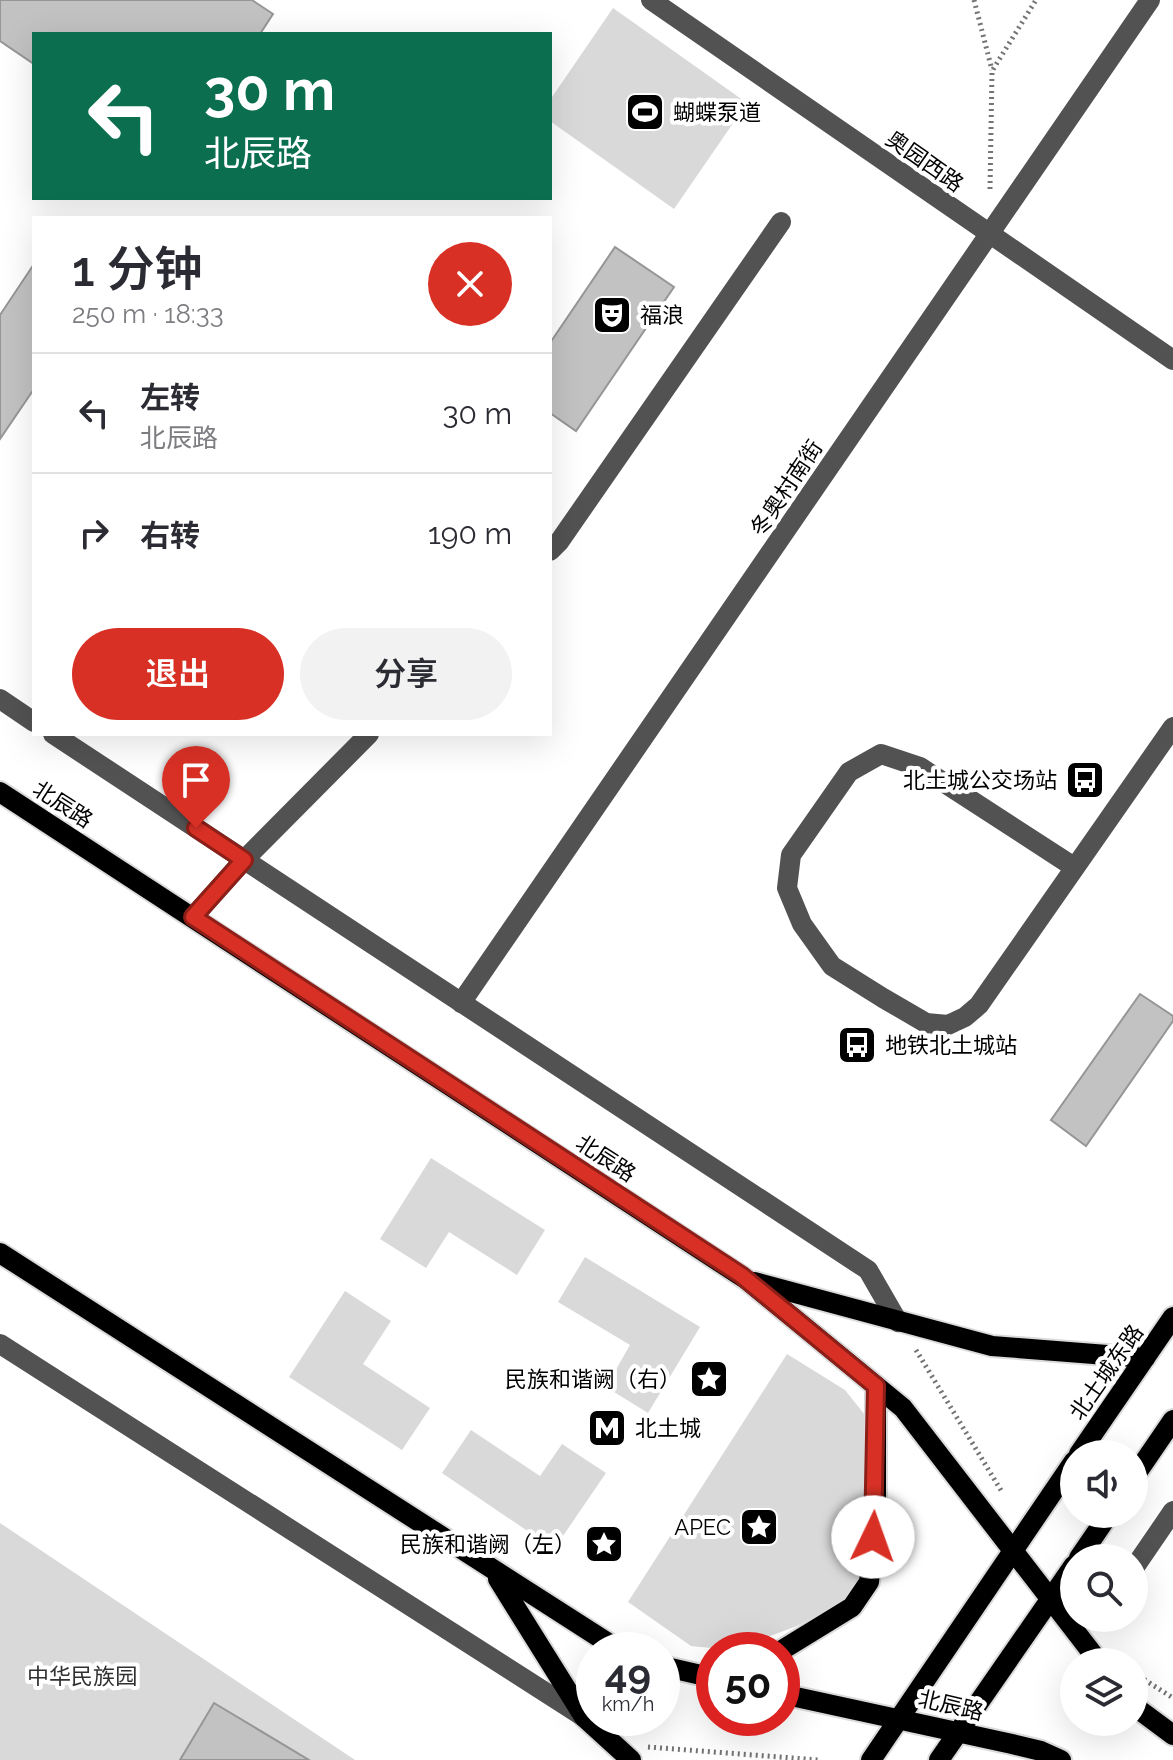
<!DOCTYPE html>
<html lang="zh">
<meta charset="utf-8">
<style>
:root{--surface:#fff;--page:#f2f2f3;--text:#2b2b33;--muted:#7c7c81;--line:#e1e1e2;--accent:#d93025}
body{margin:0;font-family:Raleway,"Noto Sans SC",sans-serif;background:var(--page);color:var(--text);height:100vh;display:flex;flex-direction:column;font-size:30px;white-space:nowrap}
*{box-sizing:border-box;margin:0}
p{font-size:26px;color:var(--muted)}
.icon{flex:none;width:44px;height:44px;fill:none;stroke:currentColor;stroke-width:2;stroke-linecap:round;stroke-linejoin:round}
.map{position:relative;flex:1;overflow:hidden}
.side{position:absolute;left:32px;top:216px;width:520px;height:520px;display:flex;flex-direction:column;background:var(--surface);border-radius:0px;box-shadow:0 8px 32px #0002}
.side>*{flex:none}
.hud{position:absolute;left:32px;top:32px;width:520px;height:168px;border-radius:0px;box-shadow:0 8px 32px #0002;background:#0b6e4f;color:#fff;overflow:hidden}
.tools{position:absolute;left:1060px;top:1440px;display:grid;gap:16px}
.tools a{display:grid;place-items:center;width:88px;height:88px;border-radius:50%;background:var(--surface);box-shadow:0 8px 32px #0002;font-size:40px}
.speed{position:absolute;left:576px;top:1632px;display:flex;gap:16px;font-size:40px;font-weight:700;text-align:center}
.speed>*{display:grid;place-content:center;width:104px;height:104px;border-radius:50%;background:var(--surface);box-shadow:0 8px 32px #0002;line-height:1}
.speed small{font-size:20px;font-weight:400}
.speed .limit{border:12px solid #d22;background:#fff;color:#111}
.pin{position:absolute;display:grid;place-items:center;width:68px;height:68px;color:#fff;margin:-82px -34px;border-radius:50% 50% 50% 0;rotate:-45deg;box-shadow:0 0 8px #0007}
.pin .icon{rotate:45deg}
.me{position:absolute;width:88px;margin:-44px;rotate:3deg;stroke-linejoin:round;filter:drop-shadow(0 0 6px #0008)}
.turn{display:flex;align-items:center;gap:28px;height:168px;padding:0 40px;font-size:36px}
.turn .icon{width:104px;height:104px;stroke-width:2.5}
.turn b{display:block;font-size:56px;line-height:68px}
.round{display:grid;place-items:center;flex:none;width:84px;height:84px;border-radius:42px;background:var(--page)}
.overview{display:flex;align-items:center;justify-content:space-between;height:136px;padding:0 40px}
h1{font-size:48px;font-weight:600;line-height:60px}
.action{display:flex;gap:16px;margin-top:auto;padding:16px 40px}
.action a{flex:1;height:92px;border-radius:48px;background:var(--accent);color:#fff;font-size:32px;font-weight:600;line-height:92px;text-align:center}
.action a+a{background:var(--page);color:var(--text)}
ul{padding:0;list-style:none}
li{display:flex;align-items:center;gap:24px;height:120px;padding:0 40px;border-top:2px solid var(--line)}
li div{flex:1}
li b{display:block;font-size:30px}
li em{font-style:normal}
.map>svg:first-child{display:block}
</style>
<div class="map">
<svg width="1173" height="1760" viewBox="0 0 1173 1760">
<rect width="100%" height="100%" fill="#fff"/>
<!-- green -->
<g fill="#d9d9d9">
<path d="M613,8L747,103L674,209L550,121V100Z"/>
<path d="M431,1158L545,1230L517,1275L449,1232L426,1268L380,1239Z"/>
<path d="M585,1257L700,1327L648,1413L606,1387L630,1345L558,1302Z"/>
<path d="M345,1291L391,1321L363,1364L430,1408L402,1450L289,1377Z"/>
<path d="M787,1354L845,1390L865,1415L876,1439L863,1579L846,1600L797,1626L732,1650L691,1646L628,1602Z"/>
<path d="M471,1430L540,1476L562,1444L606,1473L554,1549L442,1473Z"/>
<path d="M0,1523L355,1760H0Z"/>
</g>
<!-- building -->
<g fill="#c2c2c2" stroke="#969696" stroke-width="2">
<path d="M0,0H252L273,14L260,34H34V64L0,41Z"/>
<path d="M615,247L674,287L576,431L550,413V343Z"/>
<path d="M34,264V389L0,439V315Z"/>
<path d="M1140,994L1173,1016V1021L1086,1146L1051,1120Z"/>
<path d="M214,1703L309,1760H180Z"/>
</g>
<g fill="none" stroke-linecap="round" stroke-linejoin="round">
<defs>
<g id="major">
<path d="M0,792L747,1280L903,1408L1099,1662"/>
<path d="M0,1253L619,1650"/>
<path d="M754,1282L992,1346L1145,1358"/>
<path d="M1079,1454L1173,1317"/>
<path d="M1134,1477L1173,1420"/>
<path d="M1079,1558L1109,1514"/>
<path d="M498,1579L584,1717L631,1760"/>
<path d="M782,1650L852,1607L869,1582L876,1514V1386"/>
<path d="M662,1666L714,1678"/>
<path d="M782,1694L1012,1744L1041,1751L1061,1760"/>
<path d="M1134,1706L1173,1735"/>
<path d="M871,1760L1074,1461"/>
<path d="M939,1760L1074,1565"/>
</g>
</defs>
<!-- major casing -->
<use href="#major" stroke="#dbdbdb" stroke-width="24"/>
<!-- path -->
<g stroke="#747474" stroke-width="5" stroke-dasharray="2 4" stroke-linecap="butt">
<path d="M974,0L992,70"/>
<path d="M990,189L992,71L1036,0"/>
<path d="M916,1350L1002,1492"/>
<path d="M1134,1673L1173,1698"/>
<path d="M648,1747L819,1760"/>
</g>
<!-- minor -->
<g stroke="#525252" stroke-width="20">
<path d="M651,0L1173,360"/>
<path d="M550,551L559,542L781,222"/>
<path d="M0,699L34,722"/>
<path d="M53,734L868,1270L898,1322"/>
<path d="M1074,867L920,767L881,754L849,772L791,855L787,888L802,924L832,966L883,998L926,1023L948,1025L965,1017L979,1005L1173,727"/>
<path d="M193,917L244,860L369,734"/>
<path d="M461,1003L1150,0"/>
<path d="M0,1344L584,1717"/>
<path d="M1134,1568L1173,1511"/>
<path d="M1050,1600H1074"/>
</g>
<!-- major -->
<use href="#major" stroke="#000" stroke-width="20"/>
</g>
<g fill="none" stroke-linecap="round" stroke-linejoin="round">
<defs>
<path id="route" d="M196,828L244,860L193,917L741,1275L876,1386L873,1537"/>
</defs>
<!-- route casing -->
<use href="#route" stroke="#8d1f18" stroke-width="20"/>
<!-- route -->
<use href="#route" stroke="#d93025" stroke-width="14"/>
</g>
<!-- icons -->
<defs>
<symbol id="stadium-square" viewBox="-11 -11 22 22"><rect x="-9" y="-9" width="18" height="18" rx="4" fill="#000" stroke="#fff"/><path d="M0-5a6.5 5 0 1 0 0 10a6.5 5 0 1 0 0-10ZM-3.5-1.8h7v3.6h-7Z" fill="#fff"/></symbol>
<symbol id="theatre-square" viewBox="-11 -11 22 22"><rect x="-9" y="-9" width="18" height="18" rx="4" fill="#000" stroke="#fff"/><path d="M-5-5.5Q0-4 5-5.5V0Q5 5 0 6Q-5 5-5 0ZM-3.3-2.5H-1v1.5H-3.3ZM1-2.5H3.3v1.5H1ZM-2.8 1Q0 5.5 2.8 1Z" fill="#fff"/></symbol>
<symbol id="bus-square" viewBox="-11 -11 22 22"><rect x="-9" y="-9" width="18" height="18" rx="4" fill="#000" stroke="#fff"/><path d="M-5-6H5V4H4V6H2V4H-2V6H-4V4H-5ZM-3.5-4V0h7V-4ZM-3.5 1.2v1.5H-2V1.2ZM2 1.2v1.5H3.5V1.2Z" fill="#fff"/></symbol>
<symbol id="sight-square" viewBox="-11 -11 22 22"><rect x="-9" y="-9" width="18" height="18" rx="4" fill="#000" stroke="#fff"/><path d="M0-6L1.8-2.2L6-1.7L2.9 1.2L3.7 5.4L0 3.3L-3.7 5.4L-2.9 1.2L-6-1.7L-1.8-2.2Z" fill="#fff"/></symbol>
<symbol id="metro-square" viewBox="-11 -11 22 22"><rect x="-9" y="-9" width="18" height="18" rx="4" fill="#000" stroke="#fff"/><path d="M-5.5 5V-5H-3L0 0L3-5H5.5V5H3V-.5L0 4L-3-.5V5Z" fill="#fff"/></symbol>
</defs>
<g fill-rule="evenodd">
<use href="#stadium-square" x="623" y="90" width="44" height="44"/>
<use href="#theatre-square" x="590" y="293" width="44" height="44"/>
<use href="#bus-square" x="1063" y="758" width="44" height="44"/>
<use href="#bus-square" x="835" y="1023" width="44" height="44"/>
<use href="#sight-square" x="687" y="1357" width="44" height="44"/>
<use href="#metro-square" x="585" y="1406" width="44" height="44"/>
<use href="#sight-square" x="737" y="1505" width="44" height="44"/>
<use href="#sight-square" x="582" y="1522" width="44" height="44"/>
</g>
<g text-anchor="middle" stroke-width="8" stroke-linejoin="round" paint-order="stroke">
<!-- poi labels -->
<g font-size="22" fill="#000" stroke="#fff" text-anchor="start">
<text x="673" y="120">蝴蝶泵道</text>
<text x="640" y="323">福浪</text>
<text x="1057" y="788" text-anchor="end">北土城公交场站</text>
<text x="885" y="1053">地铁北土城站</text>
<text x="681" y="1387" text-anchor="end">民族和谐阙（右）</text>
<text x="635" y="1436">北土城</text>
<text x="731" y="1535" text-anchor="end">APEC</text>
<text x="576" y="1552" text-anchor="end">民族和谐阙（左）</text>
</g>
<!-- street labels -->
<g font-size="22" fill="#000" stroke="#fff">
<text transform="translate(925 161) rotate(35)" y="8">奥园西路</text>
<text transform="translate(786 488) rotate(-56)" y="8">冬奥村南街</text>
<text transform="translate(63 804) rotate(33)" y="8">北辰路</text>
<text transform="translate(606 1158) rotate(33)" y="8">北辰路</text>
<text transform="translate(1106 1372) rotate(-55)" y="8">北土城东路</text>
<text transform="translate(951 1705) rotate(13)" y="8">北辰路</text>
</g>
<!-- park labels -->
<g font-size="22" fill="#303030" stroke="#fff">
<text x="82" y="1684">中华民族园</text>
</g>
</g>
</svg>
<div class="tools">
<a><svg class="icon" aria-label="sound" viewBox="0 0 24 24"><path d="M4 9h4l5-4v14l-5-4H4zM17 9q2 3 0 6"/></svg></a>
<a><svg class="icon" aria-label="search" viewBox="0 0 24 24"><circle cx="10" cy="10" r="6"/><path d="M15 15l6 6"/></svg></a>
<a><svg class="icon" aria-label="layers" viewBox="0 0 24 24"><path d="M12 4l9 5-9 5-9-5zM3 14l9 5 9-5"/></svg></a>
</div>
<div class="speed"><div>49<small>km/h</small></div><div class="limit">50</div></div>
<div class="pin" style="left:196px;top:828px;background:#d93025"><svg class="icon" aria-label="arrive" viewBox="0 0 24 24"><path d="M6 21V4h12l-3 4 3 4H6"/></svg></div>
<svg class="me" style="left:873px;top:1537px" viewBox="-20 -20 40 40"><circle r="19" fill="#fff"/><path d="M0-13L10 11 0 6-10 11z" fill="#d93025"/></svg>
<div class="hud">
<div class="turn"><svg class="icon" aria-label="left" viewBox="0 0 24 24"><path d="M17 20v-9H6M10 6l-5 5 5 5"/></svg><div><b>30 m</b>北辰路</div></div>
</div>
<section class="side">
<div class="overview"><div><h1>1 分钟</h1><p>250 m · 18:33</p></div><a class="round" style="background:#d93025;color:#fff"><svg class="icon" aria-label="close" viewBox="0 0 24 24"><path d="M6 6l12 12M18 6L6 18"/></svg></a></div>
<ul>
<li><svg class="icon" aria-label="left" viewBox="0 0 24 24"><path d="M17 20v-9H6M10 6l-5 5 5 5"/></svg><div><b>左转</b><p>北辰路</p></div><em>30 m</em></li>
<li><svg class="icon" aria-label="right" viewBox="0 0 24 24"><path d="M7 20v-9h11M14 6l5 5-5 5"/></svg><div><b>右转</b></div><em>190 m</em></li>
</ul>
<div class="action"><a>退出</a><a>分享</a></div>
</section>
</div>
